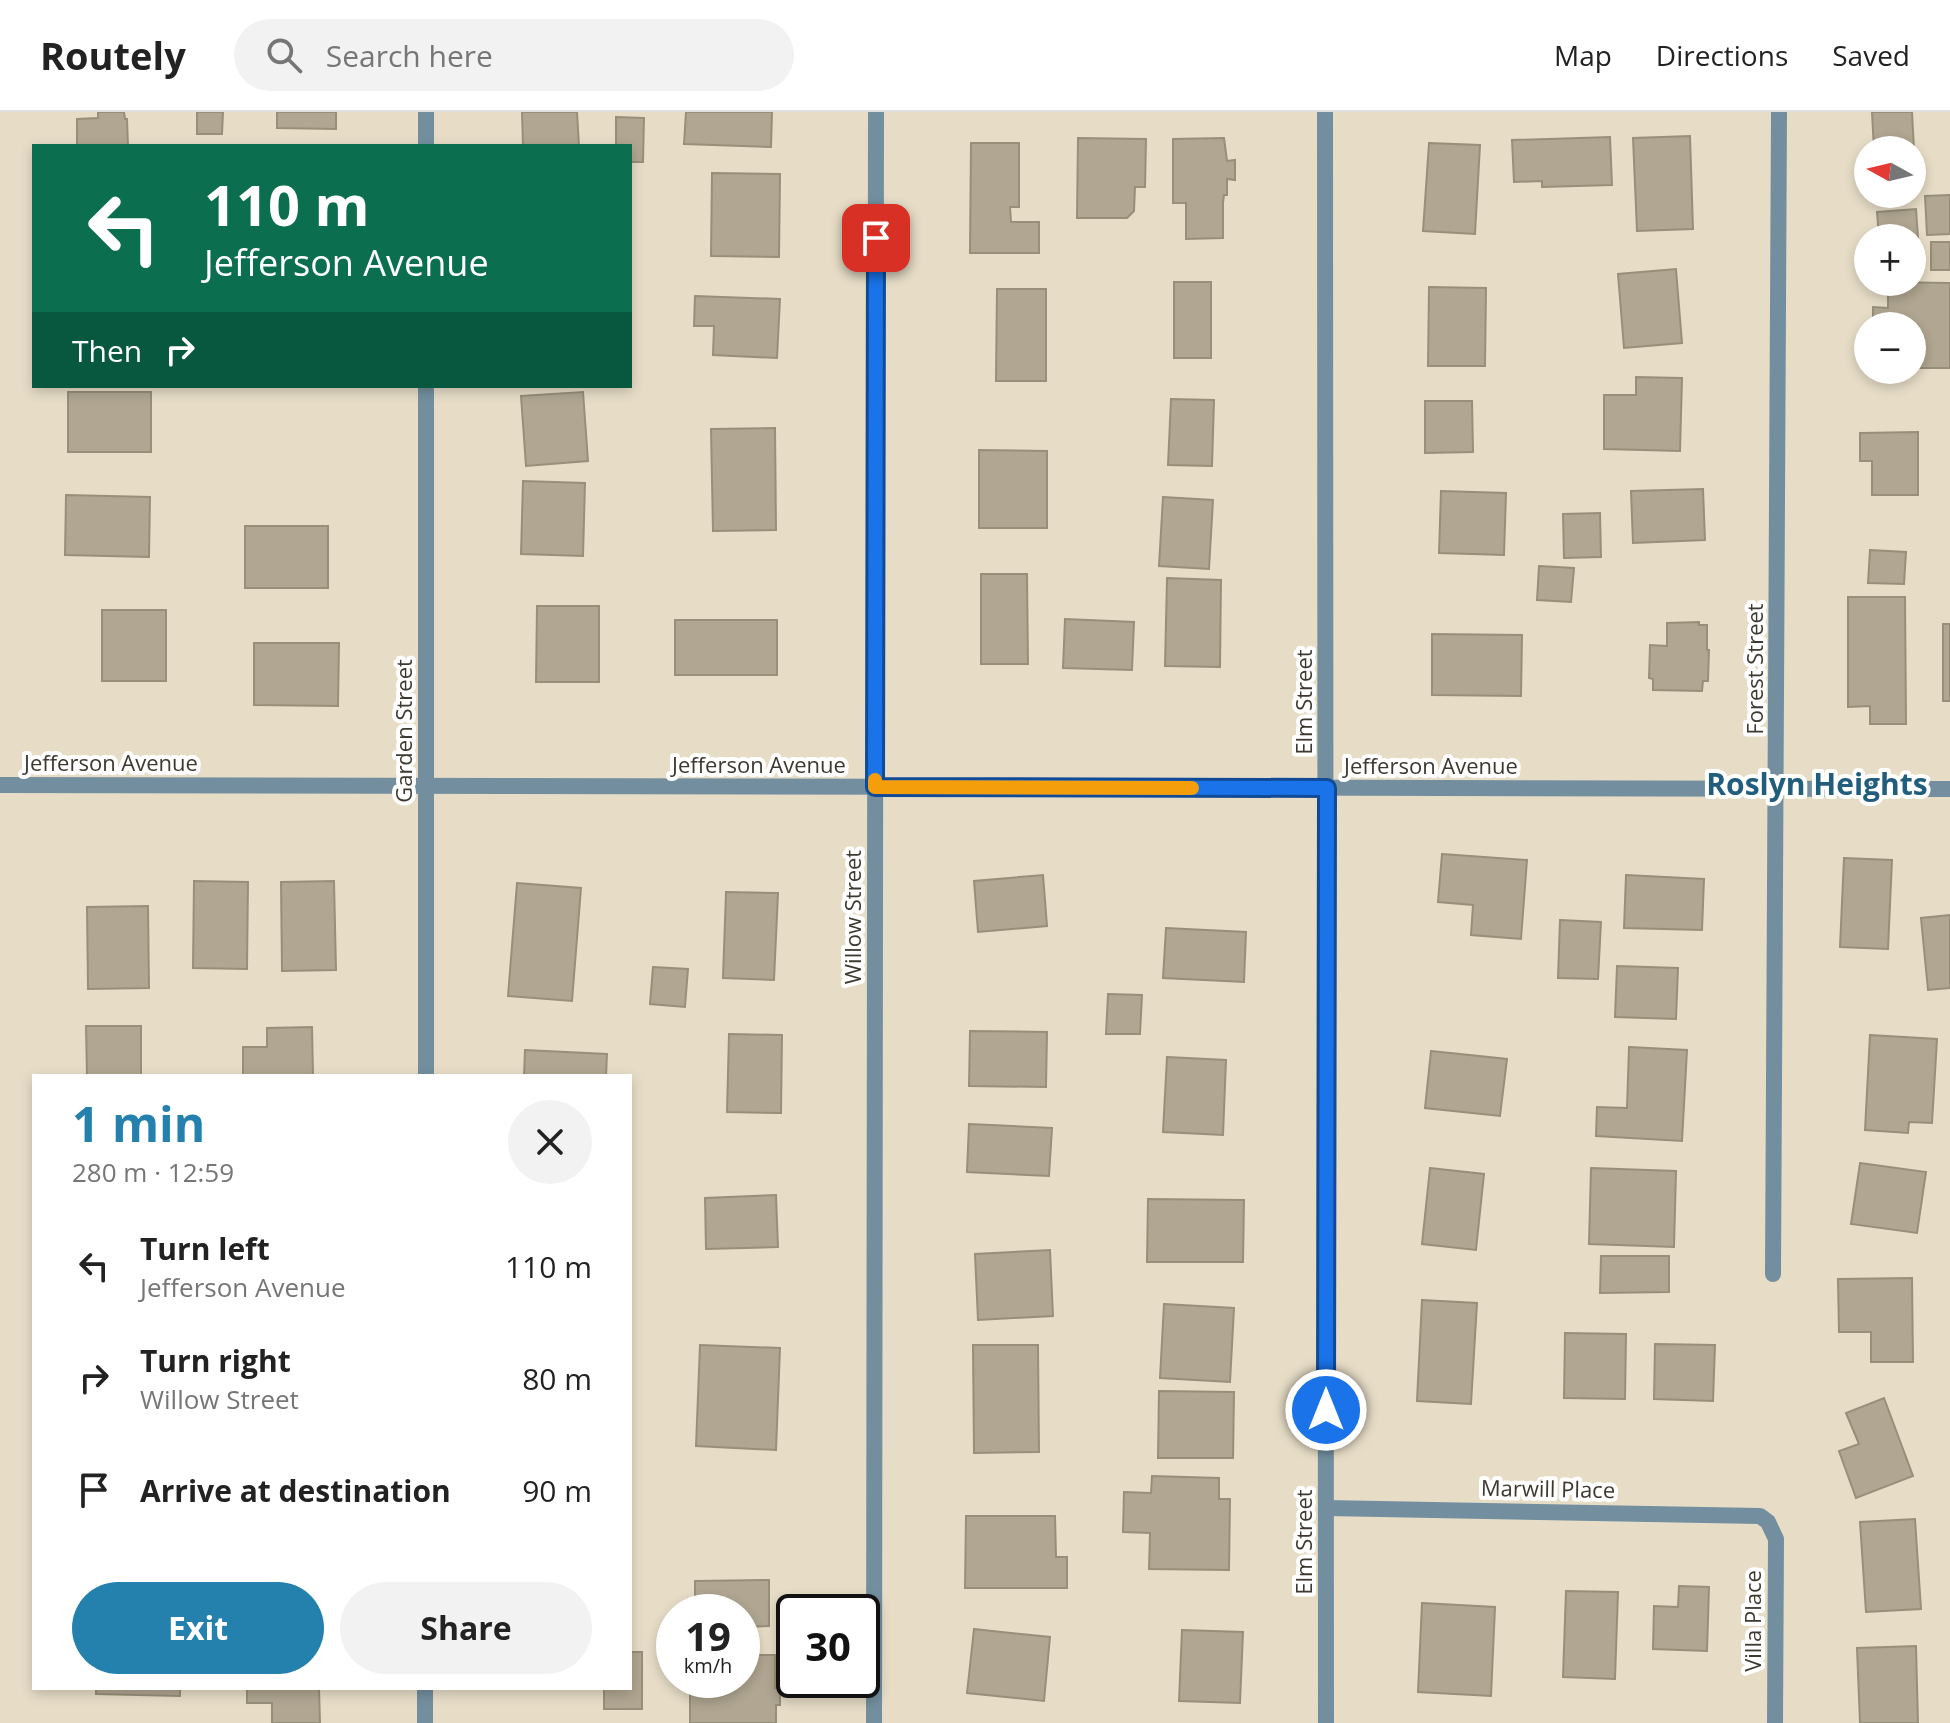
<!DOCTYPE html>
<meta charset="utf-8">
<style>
:root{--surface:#fff;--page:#f2f2f2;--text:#222;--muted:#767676;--line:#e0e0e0;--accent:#2481ae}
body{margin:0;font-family:"Open Sans",sans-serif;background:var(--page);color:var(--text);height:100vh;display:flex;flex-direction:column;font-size:30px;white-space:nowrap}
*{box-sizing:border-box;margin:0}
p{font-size:26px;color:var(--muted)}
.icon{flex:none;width:44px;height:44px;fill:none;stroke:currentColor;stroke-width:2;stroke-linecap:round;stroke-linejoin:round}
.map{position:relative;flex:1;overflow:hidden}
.drawer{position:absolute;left:32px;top:962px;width:600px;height:616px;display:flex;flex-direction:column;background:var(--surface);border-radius:0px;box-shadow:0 4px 12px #0003}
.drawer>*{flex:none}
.hud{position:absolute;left:32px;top:32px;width:600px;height:244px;border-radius:0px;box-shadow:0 4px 12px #0003;background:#0b6e4f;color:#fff;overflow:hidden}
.needle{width:52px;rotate:278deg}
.fabs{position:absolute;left:1854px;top:24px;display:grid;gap:16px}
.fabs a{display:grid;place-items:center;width:72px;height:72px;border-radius:50%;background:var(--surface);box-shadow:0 4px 12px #0003;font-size:40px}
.speed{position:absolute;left:656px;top:1482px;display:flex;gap:16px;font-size:40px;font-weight:700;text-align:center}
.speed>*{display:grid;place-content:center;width:104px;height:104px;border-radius:50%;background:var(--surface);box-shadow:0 4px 12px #0003;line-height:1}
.speed small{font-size:20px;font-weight:400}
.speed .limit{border:4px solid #111;border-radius:12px;background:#fff;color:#111}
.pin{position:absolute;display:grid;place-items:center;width:68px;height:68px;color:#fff;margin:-34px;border-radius:16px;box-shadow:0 4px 12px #0006}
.me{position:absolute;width:88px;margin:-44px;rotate:0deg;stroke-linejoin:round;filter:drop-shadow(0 0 6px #0008)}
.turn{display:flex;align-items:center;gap:28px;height:168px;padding:0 40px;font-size:36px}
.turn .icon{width:104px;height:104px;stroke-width:2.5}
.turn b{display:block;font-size:56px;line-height:68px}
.then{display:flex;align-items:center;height:76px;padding:0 40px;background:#0003;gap:16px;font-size:30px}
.round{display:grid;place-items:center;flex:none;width:84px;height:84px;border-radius:42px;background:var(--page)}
.head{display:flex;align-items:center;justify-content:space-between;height:136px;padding:0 40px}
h1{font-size:48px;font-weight:700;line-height:60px;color:var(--accent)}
.primary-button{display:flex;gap:16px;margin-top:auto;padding:16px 40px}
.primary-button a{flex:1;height:92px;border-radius:48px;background:var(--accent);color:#fff;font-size:32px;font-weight:700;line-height:92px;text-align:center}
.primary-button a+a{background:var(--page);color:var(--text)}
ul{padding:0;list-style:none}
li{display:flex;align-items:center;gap:24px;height:112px;padding:0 40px}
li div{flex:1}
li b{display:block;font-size:30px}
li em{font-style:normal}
header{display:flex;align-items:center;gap:48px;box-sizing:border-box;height:112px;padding:0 40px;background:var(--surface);border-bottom:2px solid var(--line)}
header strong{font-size:38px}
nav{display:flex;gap:44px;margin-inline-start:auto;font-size:28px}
.search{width:560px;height:72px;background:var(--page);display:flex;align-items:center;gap:20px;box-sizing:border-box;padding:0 28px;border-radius:44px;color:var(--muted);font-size:30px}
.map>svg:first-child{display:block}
</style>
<header>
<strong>Routely</strong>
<div class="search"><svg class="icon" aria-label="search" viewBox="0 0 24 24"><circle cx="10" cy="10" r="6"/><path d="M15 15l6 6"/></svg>Search here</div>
<nav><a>Map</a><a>Directions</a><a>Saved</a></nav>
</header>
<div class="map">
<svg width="1950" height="1611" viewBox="0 0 1950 1611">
<rect width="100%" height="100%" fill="#e7ddc7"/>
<!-- building -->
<g fill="#b0a691" stroke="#988f7a" stroke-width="2">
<path d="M98,0H124L125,7H127L128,34H77V7L98,6Z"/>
<path d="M197,0H223L222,22H197Z"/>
<path d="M277,0H336V17L277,16Z"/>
<path d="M522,0H577L579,34H523Z"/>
<path d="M686,0H772L771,35L684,32Z"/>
<path d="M1872,0H1912L1915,56H1912V38H1874Z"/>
<path d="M616,5L644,6L643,50H630V34H616Z"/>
<path d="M1690,24L1693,117L1637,119L1633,26Z"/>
<path d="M1610,25L1612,73L1542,75V69L1514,70L1512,28Z"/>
<path d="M1078,26L1146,27L1145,75H1135L1134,99L1127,106H1077Z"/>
<path d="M1224,26L1227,49L1235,48V68L1227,67V83H1224L1223,91V126L1186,127V91H1173V27Z"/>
<path d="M971,31H1019V95H1010L1011,110H1039V141H970Z"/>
<path d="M1429,31L1480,33L1475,122L1423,119Z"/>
<path d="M712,61L780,62L779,145L711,144Z"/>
<path d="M1950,83V122L1927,123L1925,84Z"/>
<path d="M1916,97L1918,126H1879L1877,100Z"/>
<rect x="1931" y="130" width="19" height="28"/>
<path d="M1676,157L1682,231L1624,236L1618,162Z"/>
<rect x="1174" y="170" width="37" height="76"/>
<path d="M1888,170L1950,171V256H1912V214H1873V195L1888,196Z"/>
<path d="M1429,175L1486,176L1485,254H1428Z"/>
<path d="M997,177H1046V269H996Z"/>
<path d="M695,184L780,187L777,246L713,243L714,214H694Z"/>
<path d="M1636,265L1682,266L1680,339L1604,337V283H1636Z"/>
<rect x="68" y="280" width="83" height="60"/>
<path d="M583,280L588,349L526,354L521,284Z"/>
<path d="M1171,287L1214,288L1212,354L1168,353Z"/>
<path d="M1425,289H1472L1473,340L1425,341Z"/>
<path d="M775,316L776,418L713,419L711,317Z"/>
<path d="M1918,320V383H1872V349H1860V321Z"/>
<path d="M979,338L1047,339V416H979Z"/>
<path d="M523,369L585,371L583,444L521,442Z"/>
<path d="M1703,377L1705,428L1633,431L1631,379Z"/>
<path d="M1441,379L1506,381L1504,443L1439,441Z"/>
<path d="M66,383L150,385L149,445L65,443Z"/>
<path d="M1163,385L1213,388L1209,457L1159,454Z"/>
<path d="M1600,401L1601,445L1564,446L1563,402Z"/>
<rect x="245" y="414" width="83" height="62"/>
<path d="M1870,438L1906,440L1904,472L1868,471Z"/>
<path d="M1539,454L1574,456L1571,490L1537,488Z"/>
<path d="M981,462H1027L1028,552H981Z"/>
<path d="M1167,466L1221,468L1220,555L1165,554Z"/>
<path d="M1848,485H1905L1906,612H1870V594L1848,595Z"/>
<path d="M537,494H599V570H536Z"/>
<rect x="102" y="498" width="64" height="71"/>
<path d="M1065,507L1134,510L1132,558L1063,556Z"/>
<rect x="675" y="508" width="102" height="55"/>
<path d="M1699,510V513H1707V538H1709L1708,569H1703L1702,579L1653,578V567L1649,566L1650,533L1667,534V511Z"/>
<rect x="1943" y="512" width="7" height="77"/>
<path d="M1432,522L1522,523L1521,584L1432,583Z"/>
<path d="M254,531H339L338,594L254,593Z"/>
<path d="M1442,742L1527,748L1521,827L1471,823L1473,793L1438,790Z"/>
<path d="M1844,746L1892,748L1888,837L1840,835Z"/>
<path d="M1043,763L1047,814L978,820L974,769Z"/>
<path d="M1626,763L1704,767L1702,818L1624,816Z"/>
<path d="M194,769L248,770L247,857L193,856Z"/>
<path d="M334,769L336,858L282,859L281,770Z"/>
<path d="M517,771L581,776L572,889L508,884Z"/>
<path d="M726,780L778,781L774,868L723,866Z"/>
<path d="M148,794L149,876L88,877L87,795Z"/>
<path d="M1950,803V876L1928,878L1921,806Z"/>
<path d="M1560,808L1601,810L1598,867L1558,866Z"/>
<path d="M1166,816L1246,820L1244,870L1163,866Z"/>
<path d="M1617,854L1678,856L1676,907L1615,905Z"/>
<path d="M653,855L688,857L685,895L650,892Z"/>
<path d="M1108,882L1142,883L1140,922H1106Z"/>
<path d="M86,914H141V964H87Z"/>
<path d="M312,915L313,964H243V935H267V916Z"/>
<path d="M970,919L1047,920L1046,975L969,974Z"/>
<path d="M729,922L782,923L781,1001L727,1000Z"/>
<path d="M1870,923L1937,927L1932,1011L1909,1010L1908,1021L1865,1018Z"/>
<path d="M1629,935L1687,938L1682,1029L1596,1024L1597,995L1627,996Z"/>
<path d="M525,938L607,942L606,964H524Z"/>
<path d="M1431,939L1507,947L1500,1004L1425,996Z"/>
<path d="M1167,945L1226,948L1223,1023L1163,1020Z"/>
<path d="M969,1012L1052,1016L1049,1064L967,1060Z"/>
<path d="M1860,1051L1926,1060L1917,1121L1851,1112Z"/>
<path d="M1430,1056L1484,1062L1476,1138L1422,1132Z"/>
<path d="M1591,1056L1676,1059L1674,1135L1589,1132Z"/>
<path d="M776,1083L778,1135L706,1137L705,1086Z"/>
<path d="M1148,1087L1244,1088L1243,1150H1147Z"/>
<path d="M1050,1138L1053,1204L978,1208L975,1142Z"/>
<path d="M1601,1144H1669V1180L1600,1181Z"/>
<path d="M1912,1166L1913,1250H1871V1220H1839L1838,1167Z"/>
<path d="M1422,1188L1477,1191L1471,1292L1417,1289Z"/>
<path d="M1164,1192L1234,1196L1230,1270L1160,1266Z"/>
<path d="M1565,1221L1626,1222L1625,1287L1564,1286Z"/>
<path d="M1655,1232L1715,1233L1713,1289L1654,1287Z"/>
<path d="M700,1233L780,1236L776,1338L696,1334Z"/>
<path d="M973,1233H1038L1039,1340L974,1341Z"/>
<path d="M1159,1279L1234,1280L1233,1346H1158Z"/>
<path d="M1884,1286L1913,1364L1856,1386L1839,1339L1859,1332L1846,1301Z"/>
<path d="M1152,1364L1219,1366V1387H1230L1229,1458L1149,1457L1150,1421L1123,1420L1124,1380L1151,1381Z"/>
<path d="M966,1404H1055L1056,1445H1067V1476H965Z"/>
<path d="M1915,1407L1921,1497L1866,1500L1860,1410Z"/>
<path d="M769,1468V1514L742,1515V1500H695V1469Z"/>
<path d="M1679,1474L1709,1475L1707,1539L1653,1537L1654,1494L1678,1495Z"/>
<path d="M1566,1479L1618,1480L1615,1567L1563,1565Z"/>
<path d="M1422,1491L1495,1495L1491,1584L1418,1580Z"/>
<path d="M974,1517L1050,1525L1044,1589L967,1581Z"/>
<path d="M1182,1518L1243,1520L1240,1591L1179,1589Z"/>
<path d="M1916,1534L1918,1611H1860L1857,1536Z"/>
<path d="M630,1540H642V1597H604V1576H630Z"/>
<path d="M742,1543H775V1576H780V1593H776V1611H690V1568H742Z"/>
<path d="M96,1576H180V1584L96,1582Z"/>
<path d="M247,1576H319L320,1611H272V1591H247Z"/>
</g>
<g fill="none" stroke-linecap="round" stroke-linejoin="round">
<!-- minor -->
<g stroke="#738f9f" stroke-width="16">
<path d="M426,0V34"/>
<path d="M1325,0L1326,1611"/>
<path d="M0,673L1950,677"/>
<path d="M426,964V274"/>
<path d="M1773,1162L1779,0"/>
<path d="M1326,1396L1760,1404L1768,1410L1776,1427L1775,1611"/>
<path d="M425,1611V1576"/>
<path d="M874,1611L876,0"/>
</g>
</g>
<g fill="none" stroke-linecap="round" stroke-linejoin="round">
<defs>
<path id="route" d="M876,126L875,675L1327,676L1326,1298"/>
</defs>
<!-- route casing -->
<use href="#route" stroke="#114b97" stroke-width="20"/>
<!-- route -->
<use href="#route" stroke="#1a73e8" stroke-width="14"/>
<!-- slow -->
<path stroke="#f59e0b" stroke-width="14" d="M875,668V675L1192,676"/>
</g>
<g text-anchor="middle" stroke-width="8" stroke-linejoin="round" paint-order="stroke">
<!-- street labels -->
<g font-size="22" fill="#3d3930" stroke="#fff">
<text transform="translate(1755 557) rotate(-90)" y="8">Forest Street</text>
<text transform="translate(1304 590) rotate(-90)" y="8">Elm Street</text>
<text transform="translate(404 619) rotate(-90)" y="8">Garden Street</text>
<text x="111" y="659">Jefferson Avenue</text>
<text x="759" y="661">Jefferson Avenue</text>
<text x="1431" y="662">Jefferson Avenue</text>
<text transform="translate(853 805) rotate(-90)" y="8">Willow Street</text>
<text transform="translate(1548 1377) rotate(1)" y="8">Marwill Place</text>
<text transform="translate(1304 1430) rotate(-90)" y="8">Elm Street</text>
<text transform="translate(1753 1509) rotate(-90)" y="8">Villa Place</text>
</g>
<!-- district labels -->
<g font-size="30" font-weight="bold" fill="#215e7e" stroke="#fff">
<text x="1817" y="683">Roslyn Heights</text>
</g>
</g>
</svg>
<div class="fabs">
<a><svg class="needle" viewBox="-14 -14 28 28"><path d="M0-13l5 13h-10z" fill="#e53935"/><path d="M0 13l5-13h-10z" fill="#767676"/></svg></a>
<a>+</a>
<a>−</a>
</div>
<div class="speed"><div>19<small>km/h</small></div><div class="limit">30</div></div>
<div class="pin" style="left:876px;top:126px;background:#d93025"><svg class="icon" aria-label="arrive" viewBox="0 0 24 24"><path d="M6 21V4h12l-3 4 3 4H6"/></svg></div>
<svg class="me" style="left:1326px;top:1298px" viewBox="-20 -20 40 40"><circle r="17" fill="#1a73e8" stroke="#fff" stroke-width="3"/><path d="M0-11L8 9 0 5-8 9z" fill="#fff"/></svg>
<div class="hud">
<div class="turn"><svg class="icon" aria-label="left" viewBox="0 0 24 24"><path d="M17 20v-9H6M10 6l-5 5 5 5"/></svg><div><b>110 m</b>Jefferson Avenue</div></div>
<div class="then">Then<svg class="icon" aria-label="right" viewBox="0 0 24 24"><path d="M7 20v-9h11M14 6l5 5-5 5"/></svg></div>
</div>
<section class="drawer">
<div class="head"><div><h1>1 min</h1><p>280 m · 12:59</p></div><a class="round"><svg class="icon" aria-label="close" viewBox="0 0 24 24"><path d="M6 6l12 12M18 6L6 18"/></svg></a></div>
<ul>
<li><svg class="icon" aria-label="left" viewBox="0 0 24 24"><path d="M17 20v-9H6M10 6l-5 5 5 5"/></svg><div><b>Turn left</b><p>Jefferson Avenue</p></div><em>110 m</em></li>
<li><svg class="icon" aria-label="right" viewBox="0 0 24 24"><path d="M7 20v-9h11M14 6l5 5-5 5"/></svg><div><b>Turn right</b><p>Willow Street</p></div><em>80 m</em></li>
<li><svg class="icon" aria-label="arrive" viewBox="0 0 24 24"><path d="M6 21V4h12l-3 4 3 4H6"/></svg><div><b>Arrive at destination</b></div><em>90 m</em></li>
</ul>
<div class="primary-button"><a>Exit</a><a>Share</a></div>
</section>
</div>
